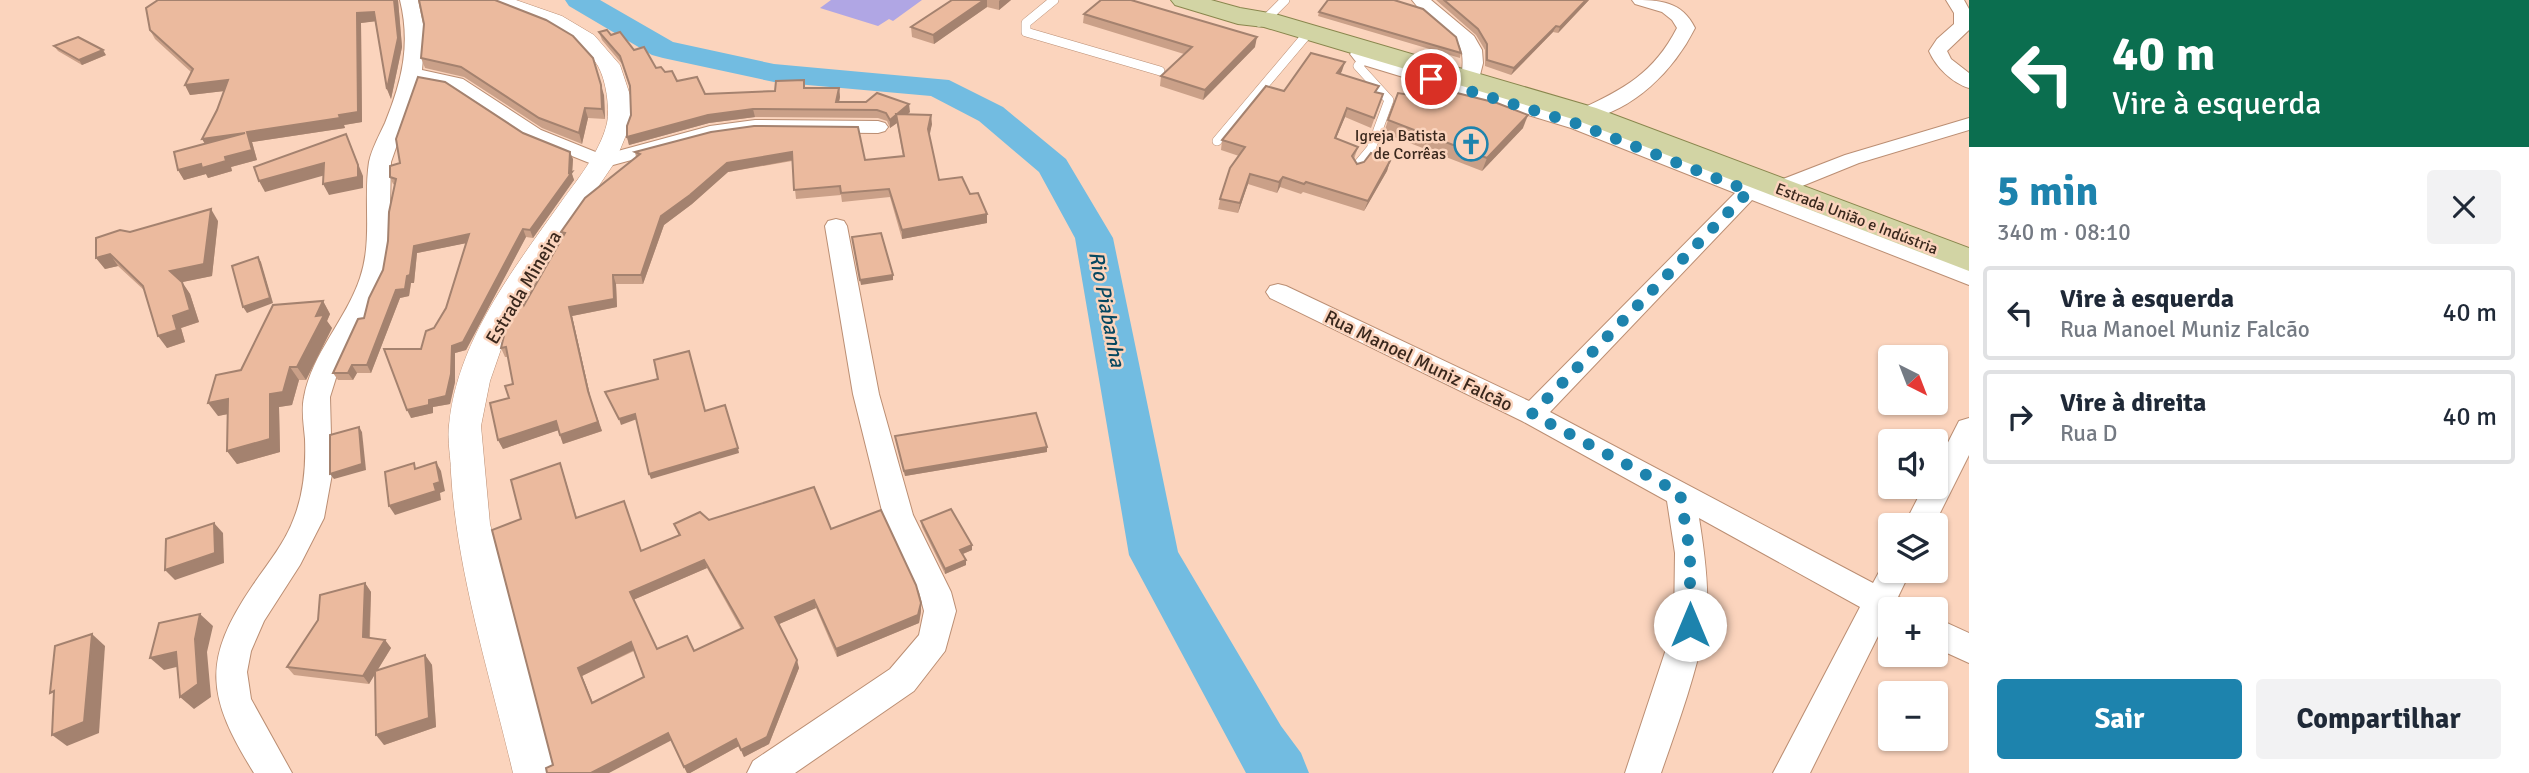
<!DOCTYPE html>
<html lang="pt">
<meta charset="utf-8">
<style>
:root{--surface:#fff;--page:#f2f2f3;--text:#1f2937;--muted:#747a83;--line:#e0e1e3;--accent:#1d83ad}
body{margin:0;font-family:Signika,sans-serif;background:var(--page);color:var(--text);height:100vh;display:flex;flex-direction:column;font-size:26px;white-space:nowrap}
*{box-sizing:border-box;margin:0}
p{font-size:23px;color:var(--muted)}
.icon{flex:none;width:38px;height:38px;fill:none;stroke:currentColor;stroke-width:2;stroke-linecap:round;stroke-linejoin:round}
.map{position:relative;flex:1;overflow:hidden}
.side{display:flex;flex-direction:column;background:var(--surface);width:560px}
.side>*{flex:none}
.guide{background:#0b6e4f;color:#fff;overflow:hidden}
.needle{width:46px;rotate:138deg}
.controls{position:absolute;left:1878px;top:345px;display:grid;gap:14px}
.controls a{display:grid;place-items:center;width:70px;height:70px;border-radius:7px;background:var(--surface);box-shadow:0 2px 5px #0004;font-size:35px}
.pin{position:absolute;display:grid;place-items:center;width:60px;height:60px;color:#fff;margin:-30px;border:4px solid #fff;border-radius:50%;box-shadow:0 2px 7px #0007}
.me{position:absolute;width:77px;margin:-38px;rotate:0deg;stroke-linejoin:round;filter:drop-shadow(0 0 5px #0008)}
.turn{display:flex;align-items:center;gap:24px;height:147px;padding:0 28px;font-size:32px}
.turn .icon{width:91px;height:91px;stroke-width:2.5}
.turn b{display:block;font-size:49px;line-height:60px}
.round{display:grid;place-items:center;flex:none;width:74px;height:74px;border-radius:7px;background:var(--page)}
.headline{display:flex;align-items:center;justify-content:space-between;height:119px;padding:0 28px}
h1{font-size:42px;font-weight:700;line-height:52px;color:var(--accent)}
.button{display:flex;gap:14px;margin-top:auto;padding:14px 28px}
.button a{flex:1;height:80px;border-radius:7px;background:var(--accent);color:#fff;font-size:28px;font-weight:700;line-height:80px;text-align:center}
.button a+a{background:var(--page);color:var(--text)}
ul{padding:0;list-style:none}
li{display:flex;align-items:center;gap:21px;height:94px;margin:0 14px 10px;padding:0 14px;border:4px solid var(--line);border-radius:7px}
li div{flex:1}
li b{display:block;font-size:26px}
li em{font-style:normal}
main{display:flex;flex:1;min-height:0}
.map>svg:first-child{display:block}
</style>
<main>
<div class="map">
<svg width="1969" height="773" viewBox="0 0 1969 773">
<rect width="100%" height="100%" fill="#fbd4bd"/>
<!-- green -->
<path fill="#b0a6e4" d="M831,0H922L893,21L889,19L878,26L820,8Z"/>
<g fill="none" stroke-linecap="round" stroke-linejoin="round">
<!-- river -->
<path fill="#72bce1" fill-rule="evenodd" d="M565,0H600L673,42L774,64L949,80L1003,107L1066,159L1113,238L1178,552L1281,726L1301,753L1309,773H1246L1129,555L1075,238L1039,172L979,121L931,96L774,82L663,58L652,55L569,6Z"/>
<defs>
<g id="service">
<path d="M1054,0L1026,23V32L1160,71"/>
<path d="M1259,22L1266,19L1285,0"/>
<path d="M1217,141L1309,32"/>
<path d="M1356,167L1371,149L1389,100L1358,66L1364,59"/>
</g>
<g id="minor">
<path d="M400,0H418L425,33L422,70L463,79L541,130L603,155L710,126L755,120L878,121L885,123L888,127L885,131L878,133L755,132L712,138L602,168L527,138L449,87L419,81L391,162L389,249L384,277L340,365L330,397L332,474L324,518L300,565L264,621L251,651L247,672L251,699L292,773H254C207,697 201,661 253,585C268,563 285,543 294,518C304,493 306,465 305,439C304,426 301,411 304,397C312,353 346,320 360,278C373,240 363,200 369,162C372,148 379,136 385,123C402,81 411,45 400,0Z"/>
<path d="M1412,0H1431L1474,36L1482,50L1483,63L1478,83L1471,85L1461,79C1471,27 1437,34 1412,0Z"/>
<path d="M1632,0C1660,0 1682,1 1695,28C1674,70 1634,111 1585,120L1768,191L1770,184L1845,155L1969,118V130L1859,163L1780,195L1969,268V285L1752,200L1550,412L1873,583L1885,561L1890,559V570H1911L1898,597L1903,599L1908,609H1890V622L1886,620L1810,773H1773L1860,607L1699,518C1704,549 1711,597 1705,627C1696,675 1677,727 1661,773H1625L1674,625L1675,553L1667,501L1522,421L1270,298L1266,292L1270,286L1278,284L1286,286L1529,401L1735,193L1571,128L1357,63L1350,54L1358,44H1370L1373,48L1371,55L1579,118L1576,114L1579,110C1624,89 1654,73 1677,28L1672,20L1662,12L1635,4Z"/>
<path d="M1946,0H1964L1969,9V30L1947,51L1951,59L1969,73V88C1952,83 1936,67 1929,51L1937,39L1954,24V13Z"/>
<path d="M836,219L844,221L847,226L879,394L913,515L951,592L956,611L945,651L914,691L795,773H747L753,761L890,669L919,635L924,611L919,592L883,515L853,394L825,226L828,221Z"/>
<path d="M1969,418V455L1934,525H1904L1924,486H1936V466L1959,421Z"/>
<path d="M1936,618L1969,633V663L1936,648Z"/>
</g>
<path id="tertiary" d="M487,0H516L562,16L594,35L620,65L630,95L631,123L615,162L539,274L507,332L490,381L481,426L490,524L555,773H513C490,675 457,573 451,473C451,458 447,441 449,425C457,342 512,271 559,205C576,181 600,153 607,123C610,108 606,80 598,66C577,30 526,18 490,4Z"/>
<path id="primary" d="M1171,0H1211L1240,8L1275,14L1596,108L1969,248V271L1576,120L1264,27L1238,24L1175,5Z"/>
</defs>
<!-- service casing -->
<use href="#service" stroke="#bb8e73" stroke-width="10"/>
<!-- minor casing -->
<use href="#minor" stroke="#bb8e73" stroke-width="2"/>
<!-- tertiary casing -->
<use href="#tertiary" stroke="#bb8e73" stroke-width="1"/>
<!-- primary casing -->
<use href="#primary" stroke="#89864d" stroke-width="2"/>
<!-- service -->
<use href="#service" stroke="#fff" stroke-width="9"/>
<!-- minor -->
<use href="#minor" fill="#fff" fill-rule="evenodd"/>
<!-- tertiary -->
<use href="#tertiary" fill="#fff" fill-rule="evenodd"/>
<!-- primary -->
<use href="#primary" fill="#d2d4a4" fill-rule="evenodd"/>
</g>
<!-- wall -->
<g fill="#caa088" fill-rule="evenodd">
<path d="M158,0H398L402,47L391,99L387,89L375,21L361,23L362,122L344,125L345,128L252,142L257,160L231,167L232,171L208,178L206,174L184,180L178,170L205,143L202,139L217,110L224,91L190,95L185,85L191,72L155,39L150,30Z"/>
<path d="M952,0H1011L999,10L987,7L934,44L912,37L911,27Z"/>
<path d="M1436,0H1589L1558,33L1553,32L1511,75L1485,66V50L1476,35Z"/>
<path d="M1319,12L1461,53L1460,58L1318,16Z"/>
<path d="M1084,14L1255,47L1203,100L1160,86L1161,76L1184,54L1083,23Z"/>
<path d="M424,24L604,95L605,119L588,118L582,144L542,128L464,77L425,68L421,58Z"/>
<path d="M599,32L611,35L634,50L656,68L665,72L677,81L705,94L775,91L806,88H839L840,97L839,102L910,112L907,115L932,124L929,134L939,180L970,194L987,223L902,239L890,197L842,202L841,195L796,199L792,161L728,172L692,204L664,225L643,284H616L617,307L572,316L591,400L602,431L563,444L558,430L503,449L498,440L513,384L508,357H505L501,348L521,296L525,304L563,237L561,232L636,157L635,152L865,160L903,156L897,123L890,128L887,121L878,118L755,117L709,123L629,145L627,137L631,115L630,88L622,64L602,40Z"/>
<path d="M54,46L106,55L82,65L58,51Z"/>
<path d="M1342,71L1340,74L1377,93L1380,103L1371,128L1345,117L1336,138L1358,147L1354,159L1357,164L1390,161L1387,171L1364,211L1303,192L1301,194L1280,187L1277,193L1248,184L1238,213L1218,209L1220,199L1239,156L1221,150L1222,140L1284,91Z"/>
<path d="M1388,120L1523,128L1482,171L1384,133Z"/>
<path d="M523,133L573,159L572,174L574,180L533,238L526,237L466,350L455,353V382L450,404L433,407V413L411,418L421,349L446,308L466,243L417,253L414,283H411L409,296L400,298L371,373H357L353,380H338L333,373L364,318L383,270L388,241L395,185L393,184L390,177Z"/>
<path d="M218,221L212,276L182,282L190,294L199,322L181,328L185,342L167,348L145,291L118,266L105,269L96,258L130,232Z"/>
<path d="M323,301L330,314L327,321L332,328L306,380H299L292,405L279,407L280,452L237,464L227,451L228,414L218,416L241,370Z"/>
<path d="M895,436L1047,452L905,476Z"/>
<path d="M560,463L563,472L577,518L642,551L679,536L674,524L709,520L831,529L921,603V611L919,623L837,657L816,608L779,624L799,668L769,744L744,757L739,746L690,773H687L672,740L553,765L521,519ZM707,568L741,629L694,651L657,649L633,600ZM634,651L644,677L593,703L582,676Z"/>
<path d="M921,521L972,550L963,554L966,565L945,574L922,527Z"/>
<path d="M365,583L371,592L370,638L385,640L391,648L377,671L425,655L432,665L436,727L384,745L375,674L369,684L294,675L287,667Z"/>
</g>
<!-- shaded-wall -->
<g fill="#a4826f">
<path d="M394,0H398L402,47L391,99L387,89Z"/>
<path d="M984,0H987V7L934,44L933,35Z"/>
<path d="M1000,0H1011L999,10V1Z"/>
<path d="M1586,0H1589L1558,33L1560,27Z"/>
<path d="M374,12L378,21L361,23L362,122L344,125L345,128L252,142L257,160L231,167L232,171L208,178L206,174L184,180L178,170L201,164L208,149L202,139L247,132L339,115L357,13Z"/>
<path d="M1556,26L1553,32L1511,75L1514,68Z"/>
<path d="M1257,37L1255,47L1203,100L1205,90Z"/>
<path d="M103,50L106,55L82,65L79,60Z"/>
<path d="M1345,62L1342,71L1335,83L1337,73Z"/>
<path d="M228,80L233,90L190,95L185,85Z"/>
<path d="M601,85L604,95L605,119L602,109Z"/>
<path d="M839,88L840,97L837,110L836,102Z"/>
<path d="M909,104L910,112L898,122L896,114Z"/>
<path d="M585,108L588,118L582,144L579,133Z"/>
<path d="M1347,108L1345,117L1332,148L1335,138Z"/>
<path d="M753,109L755,117L709,123L629,145L627,137L708,115Z"/>
<path d="M896,114L897,123L890,128V120Z"/>
<path d="M931,115L932,124L929,138L928,129Z"/>
<path d="M1528,115L1523,128L1482,171L1487,158Z"/>
<path d="M346,134L363,176V188L329,195L323,184Z"/>
<path d="M570,152L573,159L572,174L574,180L533,238L530,230L569,173Z"/>
<path d="M792,152L793,160L728,172L692,204L664,225L643,284L641,275L661,216L727,163Z"/>
<path d="M1390,161L1387,171L1364,211L1368,201Z"/>
<path d="M324,163L329,174L265,192L259,181Z"/>
<path d="M1250,174L1248,184L1238,213L1240,203Z"/>
<path d="M1283,177L1280,187L1277,193L1279,182Z"/>
<path d="M211,209L218,221L212,276L178,283L170,271Z"/>
<path d="M987,214V223L902,239V230Z"/>
<path d="M523,229L526,237L466,350L455,353V382L450,404L433,407V413L411,418L407,410L429,400L452,346Z"/>
<path d="M469,234L472,242L417,253L414,283H411L409,296L400,298L371,373L367,365L414,246Z"/>
<path d="M110,254L118,266L105,269L96,258Z"/>
<path d="M258,257L261,262L273,303L247,313L243,307Z"/>
<path d="M613,275L616,284L617,307L572,316L591,400L602,431L563,444L560,435L569,307Z"/>
<path d="M893,275V280L861,285L860,280Z"/>
<path d="M182,282L190,294L199,322L181,328L185,342L167,348L158,336L173,316Z"/>
<path d="M323,301L330,314L327,321L332,328L306,380L297,367Z"/>
<path d="M352,365L357,373L353,380L348,373Z"/>
<path d="M290,367L299,380L292,405L279,407L280,452L237,464L227,451Z"/>
<path d="M228,399L238,412L218,416L208,403Z"/>
<path d="M635,414L637,419L621,425L619,419Z"/>
<path d="M556,421L559,430L503,449L498,440Z"/>
<path d="M359,427L362,432L366,470L334,479L330,474Z"/>
<path d="M1047,447V452L905,476L904,471Z"/>
<path d="M738,448L739,453L651,479L649,474Z"/>
<path d="M436,462L441,471L445,491L440,493L441,500L395,515L389,506L434,484Z"/>
<path d="M214,523L223,533L224,563L175,580L165,570Z"/>
<path d="M972,545V550L960,555V550Z"/>
<path d="M704,560L707,568L633,600L630,592Z"/>
<path d="M966,560V565L945,574V569Z"/>
<path d="M365,583L371,592L369,645L363,637Z"/>
<path d="M814,600L816,608L777,625L775,617Z"/>
<path d="M921,603V611L919,623L837,657L836,649Z"/>
<path d="M200,614L213,626L207,652L211,697L194,709L180,697Z"/>
<path d="M92,634L105,646L99,733L67,746L52,735Z"/>
<path d="M385,640L391,648L369,684L363,676Z"/>
<path d="M631,642L634,650L582,676L596,711L578,668Z"/>
<path d="M176,652L189,664L164,670L150,658Z"/>
<path d="M425,655L432,665L436,727L384,745L376,735Z"/>
<path d="M797,660L799,668L769,744L744,757L741,750Z"/>
<path d="M668,733L672,740L609,773H591Z"/>
<path d="M736,739L739,746L690,773H687L684,767Z"/>
</g>
<!-- building -->
<g fill="#ebba9e" stroke="#a4826f" stroke-width="2" fill-rule="evenodd">
<path d="M158,0H394L398,38L387,89L374,12L357,13L358,112L339,115L340,118L247,132L252,150L225,157L226,161L202,168L201,164L178,170L174,152L245,133L202,139L217,110L228,80L185,85L193,69L150,30L146,8Z"/>
<path d="M419,0H495L546,20L573,36L593,58L601,85L602,109L585,108L579,133L539,118L461,67L421,58L424,24Z"/>
<path d="M952,0H984L933,35L911,27Z"/>
<path d="M1101,0H1131L1257,37L1205,90L1161,76L1192,47L1084,14Z"/>
<path d="M1328,0H1394L1423,9L1456,37L1461,53L1319,12Z"/>
<path d="M1444,0H1586L1560,27L1556,26L1514,68L1487,60V44L1478,29Z"/>
<path d="M607,30L611,35L620,32L634,50L644,47L656,68L661,67L665,72L672,71L677,81L697,77L705,94L775,91L776,81L804,80V88H839L836,102H866L877,93L909,104L890,120L886,113L877,110L753,109L708,115L627,137V126L631,115L630,86L620,56L599,32Z"/>
<path d="M78,37L103,50L79,60L54,46Z"/>
<path d="M1311,53L1345,62L1337,73L1379,86L1375,92L1383,94L1374,118L1347,108L1335,138L1358,147L1352,156L1357,164L1364,162L1371,153L1390,161L1368,201L1306,182L1304,184L1283,177L1279,182L1250,174L1240,203L1220,199L1230,168L1245,147L1222,140L1266,86L1284,91Z"/>
<path d="M418,77L445,82L523,133L570,152L569,173L572,172L530,230L523,229L463,342L452,346L451,374L446,396L429,400V405L407,410L384,349H421L426,331L434,328L446,308L469,234L414,246L410,275L407,276L405,289L396,290L367,365H352L348,373H333L358,319L364,318L369,298L383,270L388,241L389,212L396,179L390,177V166L400,163L396,139Z"/>
<path d="M1433,87L1497,103L1528,115L1487,158L1388,120L1398,93L1422,97Z"/>
<path d="M896,114L931,115L928,129L939,180L962,177L970,194L978,193L987,214L902,230L889,189L841,193L840,186L794,190L792,152L727,163L690,195L661,216L641,275H613L614,299L569,307L588,391L598,422L560,435L556,421L498,440L490,403L509,398L505,386L513,384L506,347L501,348L506,327L521,296L524,305L565,233L561,232L585,198L640,154L635,152L711,132L754,126L858,127L865,160L904,156Z"/>
<path d="M346,134L358,165V177L323,184L324,163L259,181L254,167Z"/>
<path d="M211,209L204,264L170,271L182,282L190,310L173,316L177,330L158,336L143,286L110,254L96,258V238L120,230L130,232Z"/>
<path d="M881,233L893,275L860,280L852,237Z"/>
<path d="M258,257L270,298L243,307L232,266Z"/>
<path d="M323,301L316,316L324,315L297,367H290L283,392L270,394V439L227,451L228,399L208,403L216,375L241,370L273,305Z"/>
<path d="M689,351L705,411L725,405L738,448L649,474L635,414L619,419L605,392L658,379L654,360Z"/>
<path d="M1036,413L1047,447L904,471L895,436Z"/>
<path d="M359,427L362,464L330,474V435Z"/>
<path d="M436,462L440,482L434,484L436,491L389,506L385,472L414,463L415,469Z"/>
<path d="M560,463L576,518L624,501L641,551L680,535L674,524L700,512L709,520L814,487L831,529L881,510L916,585L921,603L918,615L836,649L814,600L775,617L797,660L767,737L741,750L736,739L684,767L668,733L591,773H547L546,768L553,765L492,530L521,519L511,480ZM704,560L743,628L694,651L687,636L657,649L630,592ZM631,642L644,677L592,703L578,668Z"/>
<path d="M951,509L972,545L960,550L966,560L945,569L921,521Z"/>
<path d="M214,523L215,553L165,570L166,539Z"/>
<path d="M365,583L363,637L385,640L363,676L287,667L318,620L320,595Z"/>
<path d="M200,614L195,639L198,684L180,697L176,652L150,658L159,623Z"/>
<path d="M92,634L84,722L52,735L54,691L50,693L55,646Z"/>
<path d="M425,655L429,718L376,735L375,671Z"/>
</g>
<g fill="none" stroke-linecap="round" stroke-linejoin="round">
<!-- route -->
<path stroke="#1d83ad" stroke-width="12" stroke-dasharray="0 21.6" d="M1431,79L1578,124L1749,191L1532,414L1680,493L1690,553V625"/>
</g>
<!-- icons -->
<defs>
<symbol id="church-ring" viewBox="-11 -11 22 22"><circle r="9.5" fill="#fbd4bd" stroke="#1d83ad" stroke-width="1.5"/><path d="M-1.2-6h2.4v3.5h3.3v2.4h-3.3V6h-2.4V-.1h-3.3v-2.4h3.3Z" fill="#1d83ad"/></symbol>
</defs>
<g fill-rule="evenodd">
<use href="#church-ring" x="1452" y="125" width="38" height="38"/>
</g>
<g text-anchor="middle" stroke-width="5" stroke-linejoin="round" paint-order="stroke">
<!-- far-poi labels -->
<g font-size="16" fill="#3a281d" stroke="#fbd4bd" text-anchor="end">
<text x="1446" y="141">Igreja Batista<tspan x="1446" dy="18">de Corrêas</tspan></text>
</g>
<!-- far-street labels -->
<g font-size="16" fill="#3a281d" stroke="#fbd4bd">
<text transform="translate(1857 218) rotate(21)" y="6">Estrada União e Indústria</text>
</g>
<!-- street labels -->
<g font-size="19" fill="#3a281d" stroke="#fbd4bd">
<text transform="translate(523 287) rotate(-59)" y="7">Estrada Mineira</text>
<text transform="translate(1419 360) rotate(26)" y="7">Rua Manoel Muniz Falcão</text>
</g>
<!-- water labels -->
<g font-size="21" font-style="italic" fill="#064760" stroke="#fbd4bd">
<text transform="translate(1107 309) rotate(79)" y="7">Rio Piabanha</text>
</g>
</g>
</svg>
<div class="controls">
<a><svg class="needle" viewBox="-14 -14 28 28"><path d="M0-13l5 13h-10z" fill="#e53935"/><path d="M0 13l5-13h-10z" fill="#747a83"/></svg></a>
<a><svg class="icon" aria-label="sound" viewBox="0 0 24 24"><path d="M4 9h4l5-4v14l-5-4H4zM17 9q2 3 0 6"/></svg></a>
<a><svg class="icon" aria-label="layers" viewBox="0 0 24 24"><path d="M12 4l9 5-9 5-9-5zM3 14l9 5 9-5"/></svg></a>
<a>+</a>
<a>−</a>
</div>
<div class="pin" style="left:1431px;top:79px;background:#d93025"><svg class="icon" aria-label="arrive" viewBox="0 0 24 24"><path d="M6 21V4h12l-3 4 3 4H6"/></svg></div>
<svg class="me" style="left:1690px;top:625px" viewBox="-20 -20 40 40"><circle r="19" fill="#fff"/><path d="M0-13L10 11 0 6-10 11z" fill="#1d83ad"/></svg>
</div>
<section class="side">
<div class="guide">
<div class="turn"><svg class="icon" aria-label="left" viewBox="0 0 24 24"><path d="M17 20v-9H6M10 6l-5 5 5 5"/></svg><div><b>40 m</b>Vire à esquerda</div></div>
</div>
<div class="headline"><div><h1>5 min</h1><p>340 m · 08:10</p></div><a class="round"><svg class="icon" aria-label="close" viewBox="0 0 24 24"><path d="M6 6l12 12M18 6L6 18"/></svg></a></div>
<ul>
<li><svg class="icon" aria-label="left" viewBox="0 0 24 24"><path d="M17 20v-9H6M10 6l-5 5 5 5"/></svg><div><b>Vire à esquerda</b><p>Rua Manoel Muniz Falcão</p></div><em>40 m</em></li>
<li><svg class="icon" aria-label="right" viewBox="0 0 24 24"><path d="M7 20v-9h11M14 6l5 5-5 5"/></svg><div><b>Vire à direita</b><p>Rua D</p></div><em>40 m</em></li>
</ul>
<div class="button"><a>Sair</a><a>Compartilhar</a></div>
</section>
</main>
